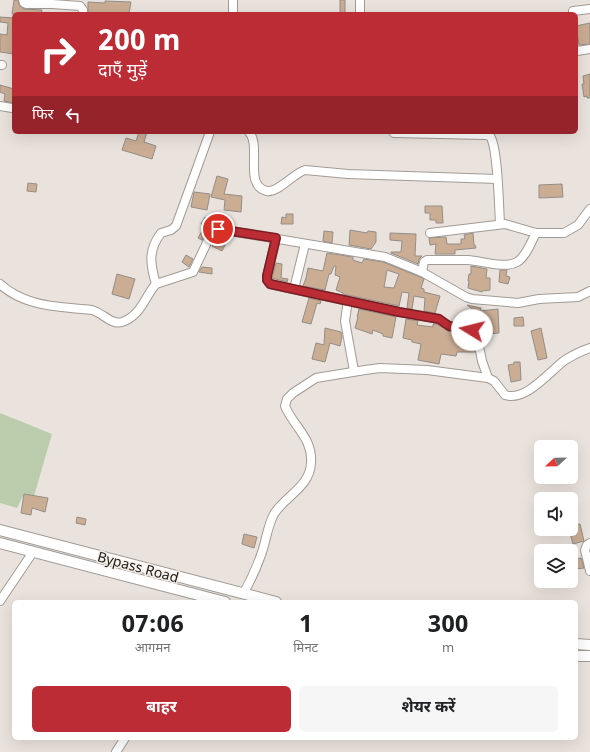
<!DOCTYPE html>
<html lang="hi">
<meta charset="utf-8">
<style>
:root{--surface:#fff;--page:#f6f6f6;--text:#202124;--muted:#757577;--accent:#bc2c35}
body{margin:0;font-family:Georgia,"Noto Sans Devanagari",serif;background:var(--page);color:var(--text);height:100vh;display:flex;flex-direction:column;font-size:15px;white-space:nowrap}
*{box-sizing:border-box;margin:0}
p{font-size:13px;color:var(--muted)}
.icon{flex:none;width:22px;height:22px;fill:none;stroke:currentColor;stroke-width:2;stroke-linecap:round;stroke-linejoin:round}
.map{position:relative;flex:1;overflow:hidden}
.details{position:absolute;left:12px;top:600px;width:566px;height:140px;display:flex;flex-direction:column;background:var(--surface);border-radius:6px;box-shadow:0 4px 16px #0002}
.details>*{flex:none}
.hud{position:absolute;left:12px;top:12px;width:566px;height:122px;border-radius:6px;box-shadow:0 4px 16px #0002;background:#bc2c35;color:#fff;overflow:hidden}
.needle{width:26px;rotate:248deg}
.buttons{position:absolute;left:534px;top:440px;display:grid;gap:8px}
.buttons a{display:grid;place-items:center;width:44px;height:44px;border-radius:6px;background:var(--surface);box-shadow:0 4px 16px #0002;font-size:20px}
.pin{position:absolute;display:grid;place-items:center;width:34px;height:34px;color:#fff;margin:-17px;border:2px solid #fff;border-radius:50%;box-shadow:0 1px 4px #0007}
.me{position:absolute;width:44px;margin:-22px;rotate:279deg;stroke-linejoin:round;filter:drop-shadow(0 0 3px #0008)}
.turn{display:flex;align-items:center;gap:14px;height:84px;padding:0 20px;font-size:18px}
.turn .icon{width:52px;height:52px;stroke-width:2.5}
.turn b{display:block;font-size:28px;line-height:34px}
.then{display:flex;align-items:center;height:38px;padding:0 20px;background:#0003;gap:8px;font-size:15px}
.eta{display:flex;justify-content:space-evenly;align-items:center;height:68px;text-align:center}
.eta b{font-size:24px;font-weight:700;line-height:28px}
.button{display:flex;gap:8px;margin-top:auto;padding:8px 20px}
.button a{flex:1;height:46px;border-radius:6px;background:var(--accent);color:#fff;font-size:16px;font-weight:700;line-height:46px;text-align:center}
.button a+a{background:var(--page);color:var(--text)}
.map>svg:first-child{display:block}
</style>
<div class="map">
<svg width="590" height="752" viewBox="0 0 590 752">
<rect width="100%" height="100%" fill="#eae3dd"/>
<!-- green -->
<path fill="#bbccac" d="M0,413L52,434L34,496L24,494L17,508L0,503Z"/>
<!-- building -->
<g fill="#cbad94" stroke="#938d87" fill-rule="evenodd">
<path d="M14,0H18L19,5L24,9L42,10L41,14H12Z"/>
<rect x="340" y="0" width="5" height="14"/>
<path d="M105,1L131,2L129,14H88V2L105,3Z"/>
<path d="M0,17L14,18V54L0,52V34L7,35L8,23L0,22Z"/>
<path d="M590,23V44L579,45L576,26Z"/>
<path d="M590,74V98H587V96L584,97L582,84H584L583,76Z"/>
<path d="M0,85L14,89V103L4,101L5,94L0,92Z"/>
<path d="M139,132H147L144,142L156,146L152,159L122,150L126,138L136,141Z"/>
<path d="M217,176L228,179L224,194L242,196L241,212L224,210L225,200L211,197Z"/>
<path d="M28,183L37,184L36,192L27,191Z"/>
<path d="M562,184L563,197L539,198V185Z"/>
<path d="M194,192L210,194L207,210L191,207Z"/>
<path d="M425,206H442L443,223H436V220H430V213H425Z"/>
<path d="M286,214H293V224H281L282,217L286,218Z"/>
<path d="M205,217L217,224L207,229L202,240L198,238L205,226L201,224Z"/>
<path d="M350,230L367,233L368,231L376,232V242L371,249L349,245Z"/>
<path d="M324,231L333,232L332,243L323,241Z"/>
<path d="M390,233L416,234L415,256H422L419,259L418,264L391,253V252H401L402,241L390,240Z"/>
<path d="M473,233L474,245H475L476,248L455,250V254H435L436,244L430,245L429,238L446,237L447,244H461V239H465L464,235Z"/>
<path d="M214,240L225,245L222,251L212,246Z"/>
<path d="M327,253L353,257V260L362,263L364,259L383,262L420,277L424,279L421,288L424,289V292L440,296L435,313L424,311L425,298L414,296L412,309L407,308L409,293L402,292L399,306L343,294V293L336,290L340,277L335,275L336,266H334L331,274H329L325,290L303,286L306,278L308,268L323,271ZM387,270L399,274L394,288L384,287Z"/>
<path d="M186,255L193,259L189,267L182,262Z"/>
<path d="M276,263L282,264L281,278L288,279L287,282L272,278Z"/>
<path d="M471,266L487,269L486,278H490V290L482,291V292L468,288L469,281H468L469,274H471Z"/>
<path d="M202,267L212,268V274L199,272Z"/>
<path d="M500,270H507L506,276L510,277L508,284L499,282Z"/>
<path d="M117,274L135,279L129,299L112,294Z"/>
<path d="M309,298L321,301L320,304L317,303L311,324L302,322Z"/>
<path d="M467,305L481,308L480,311L498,309L499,333L487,334V327H477L476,312Z"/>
<path d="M359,309L396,317L392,338L383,336V334L373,330L372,334L355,328L358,317H357Z"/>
<path d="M523,317L524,326H514V318Z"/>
<path d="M406,319L418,321L417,325L433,327V324H437L448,331L470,335L472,338L475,352H457L456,356L441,354L439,364L418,360L421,344L412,342V340L403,338Z"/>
<path d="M325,328L341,332L342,337L340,346L330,343L325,362L312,359L316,343L324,345Z"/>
<path d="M541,328L547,358L538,360L531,331Z"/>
<path d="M514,362H520L521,380L511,382L508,365L514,364Z"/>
<path d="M24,494L48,498L45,512L32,508L31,515L21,513Z"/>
<path d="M77,517L86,519L85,525L76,523Z"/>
<path d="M580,524L584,541L573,544L569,529H571V526Z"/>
<path d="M244,534L257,537L254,548L242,544Z"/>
<path d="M581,558L584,568L576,569L575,559Z"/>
</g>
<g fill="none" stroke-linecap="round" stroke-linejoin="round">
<defs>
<g id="minor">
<path d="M23,0L24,3L26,4H52L80,6L83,10V14"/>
<path d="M360,0V14"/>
<path d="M573,11L590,9"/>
<path d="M233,14V0"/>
<path d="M577,51L590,49"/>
<path d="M0,65H2"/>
<path d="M0,106L12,108"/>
<path d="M249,132C262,146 243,186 267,191C278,193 294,173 305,170L348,174L497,179"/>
<path d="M394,133L486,135L490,136C498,147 499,208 500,224"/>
<path d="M430,233L505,224L536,233H564L578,225L590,209"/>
<path d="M276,238L267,276V280L270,284L399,312L439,319L449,326L473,330L477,336L482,361L488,378"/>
<path d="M422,272L424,262L427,260C441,260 455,260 468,260C482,261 505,269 517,262C526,257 531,242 536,233"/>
<path d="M0,284C19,302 46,306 71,308C78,309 85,309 92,310C103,313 111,325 122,322C141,316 145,296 156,284L193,272L212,232L218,229L385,257L422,272L466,297L472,299L518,303L539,299L578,297L590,291"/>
<path d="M156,284C150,264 148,250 161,233L171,230L176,226L210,132"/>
<path d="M294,289L305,244"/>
<path d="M348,300L345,321L354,371"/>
<path d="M590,543L587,545L585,550L590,571"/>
<path d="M243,594C250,582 256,569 261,555C266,542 267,527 274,514C285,496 310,487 311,463C313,438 293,426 285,406L287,399L293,393L316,378L365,370L380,368L427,370L488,378L494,381L505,395C526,402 550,371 565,360C573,355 581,351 590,348"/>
<path d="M0,601L33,552"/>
<path d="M116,752L125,738"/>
</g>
<g id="major">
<path d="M0,530L276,602"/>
<path d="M0,543L225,602"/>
<path d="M576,644L590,645"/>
<path d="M576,656H590"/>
</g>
</defs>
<!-- minor casing -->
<use href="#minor" stroke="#a19b95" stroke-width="10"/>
<!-- major casing -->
<use href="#major" stroke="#a19b95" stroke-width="12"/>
<!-- minor -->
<use href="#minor" stroke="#fff" stroke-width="8"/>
<!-- major -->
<use href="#major" stroke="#fff" stroke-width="10"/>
</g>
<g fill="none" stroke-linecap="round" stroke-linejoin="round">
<defs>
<path id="route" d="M218,229L276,238L267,276V280L270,284L399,312L439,319L449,326L472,330"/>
</defs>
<!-- route casing -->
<use href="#route" stroke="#7a1d22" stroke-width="10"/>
<!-- route -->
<use href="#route" stroke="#bc2c35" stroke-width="7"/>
</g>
<g text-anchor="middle" stroke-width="3" stroke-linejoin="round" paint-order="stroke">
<!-- street labels -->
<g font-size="14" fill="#22201d" stroke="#f8f0ea">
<text transform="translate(138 567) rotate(15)" y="5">Bypass Road</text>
</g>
</g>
</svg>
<div class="buttons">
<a><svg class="needle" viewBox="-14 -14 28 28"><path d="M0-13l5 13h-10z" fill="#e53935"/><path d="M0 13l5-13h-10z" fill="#757577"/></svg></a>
<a><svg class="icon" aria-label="sound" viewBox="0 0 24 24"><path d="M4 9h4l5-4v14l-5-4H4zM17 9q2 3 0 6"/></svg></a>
<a><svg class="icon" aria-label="layers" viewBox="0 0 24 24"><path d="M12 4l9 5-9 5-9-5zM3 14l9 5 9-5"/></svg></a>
</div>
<div class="pin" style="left:218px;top:229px;background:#d93025"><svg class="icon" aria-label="arrive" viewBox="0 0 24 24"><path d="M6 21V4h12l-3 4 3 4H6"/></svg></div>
<svg class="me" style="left:472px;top:330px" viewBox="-20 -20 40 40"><circle r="19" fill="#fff"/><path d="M0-13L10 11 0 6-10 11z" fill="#bc2c35"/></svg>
<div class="hud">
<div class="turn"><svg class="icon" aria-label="right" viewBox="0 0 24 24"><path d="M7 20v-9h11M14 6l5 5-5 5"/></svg><div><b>200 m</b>दाएँ मुड़ें</div></div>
<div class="then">फिर<svg class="icon" aria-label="left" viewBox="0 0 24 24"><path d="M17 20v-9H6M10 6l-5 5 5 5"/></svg></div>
</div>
<section class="details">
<div class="eta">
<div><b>07:06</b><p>आगमन</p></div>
<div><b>1</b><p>मिनट</p></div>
<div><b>300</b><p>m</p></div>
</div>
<div class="button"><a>बाहर</a><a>शेयर करें</a></div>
</section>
</div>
